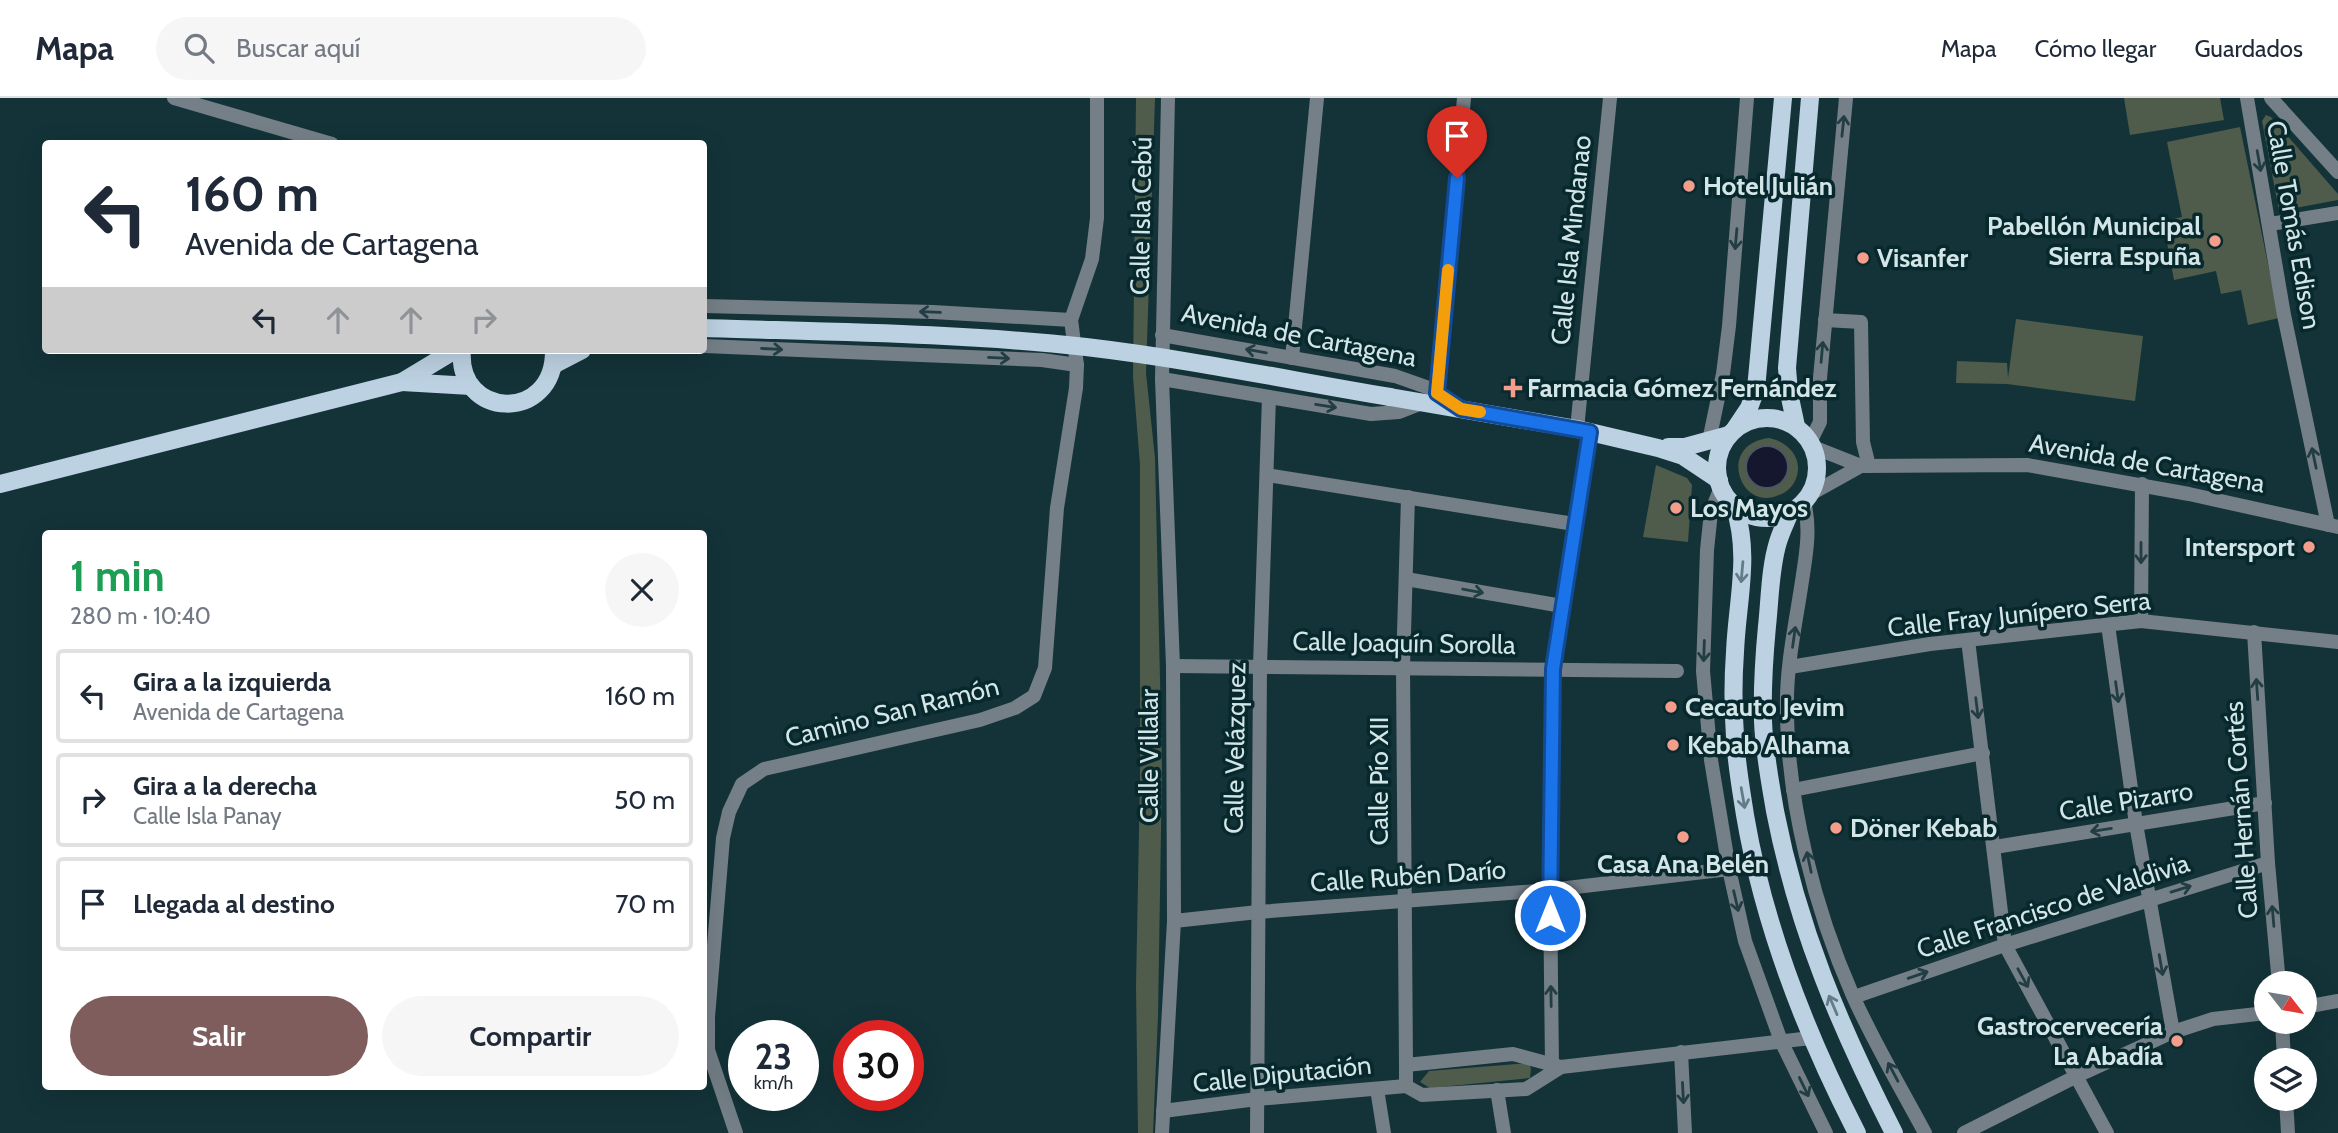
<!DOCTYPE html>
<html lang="es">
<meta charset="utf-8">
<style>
:root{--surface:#fff;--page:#f6f6f7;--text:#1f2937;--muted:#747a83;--line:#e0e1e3;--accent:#7f5d5d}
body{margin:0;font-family:Cabin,sans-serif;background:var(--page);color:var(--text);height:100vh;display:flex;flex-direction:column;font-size:26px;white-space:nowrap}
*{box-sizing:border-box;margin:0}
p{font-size:23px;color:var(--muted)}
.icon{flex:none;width:38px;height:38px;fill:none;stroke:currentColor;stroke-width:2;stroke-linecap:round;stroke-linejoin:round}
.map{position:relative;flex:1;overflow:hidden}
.drawer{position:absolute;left:42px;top:432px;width:665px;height:560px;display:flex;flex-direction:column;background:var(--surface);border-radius:7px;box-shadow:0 7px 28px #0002}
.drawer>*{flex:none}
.guide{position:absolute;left:42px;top:42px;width:665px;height:214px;border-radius:7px;box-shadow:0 7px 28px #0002;background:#fff;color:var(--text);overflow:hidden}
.needle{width:46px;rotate:121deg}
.controls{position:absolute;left:2254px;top:873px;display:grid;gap:14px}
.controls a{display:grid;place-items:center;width:63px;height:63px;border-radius:50%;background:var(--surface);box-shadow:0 7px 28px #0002;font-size:35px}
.speed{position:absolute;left:728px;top:922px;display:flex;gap:14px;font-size:35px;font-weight:700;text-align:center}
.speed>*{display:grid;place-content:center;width:91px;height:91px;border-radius:50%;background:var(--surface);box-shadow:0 7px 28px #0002;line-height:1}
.speed small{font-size:18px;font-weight:400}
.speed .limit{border:10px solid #d22;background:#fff;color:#111}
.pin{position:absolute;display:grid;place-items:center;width:60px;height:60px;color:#fff;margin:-72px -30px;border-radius:50% 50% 50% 0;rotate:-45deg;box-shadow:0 0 7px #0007}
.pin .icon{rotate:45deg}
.me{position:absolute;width:77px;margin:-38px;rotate:0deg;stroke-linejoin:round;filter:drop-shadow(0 0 5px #0008)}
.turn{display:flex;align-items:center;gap:24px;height:147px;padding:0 28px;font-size:32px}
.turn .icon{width:91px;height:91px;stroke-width:2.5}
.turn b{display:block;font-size:49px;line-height:60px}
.lanes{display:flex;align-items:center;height:66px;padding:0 28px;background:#0003;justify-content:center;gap:35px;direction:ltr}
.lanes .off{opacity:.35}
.round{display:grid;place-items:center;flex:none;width:74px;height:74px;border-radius:37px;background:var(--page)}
.head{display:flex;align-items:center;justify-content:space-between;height:119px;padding:0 28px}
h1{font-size:42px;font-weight:800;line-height:52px;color:#1e9e55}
.action{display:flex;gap:14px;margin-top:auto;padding:14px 28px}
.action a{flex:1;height:80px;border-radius:42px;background:var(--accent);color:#fff;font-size:28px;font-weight:800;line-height:80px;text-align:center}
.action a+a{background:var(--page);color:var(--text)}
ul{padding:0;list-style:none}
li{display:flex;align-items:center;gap:21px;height:94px;margin:0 14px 10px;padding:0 14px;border:4px solid var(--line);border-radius:7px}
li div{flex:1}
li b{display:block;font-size:26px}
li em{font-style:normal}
header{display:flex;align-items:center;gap:42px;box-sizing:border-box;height:98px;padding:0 35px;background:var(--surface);border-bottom:2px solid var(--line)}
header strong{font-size:33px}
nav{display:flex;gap:38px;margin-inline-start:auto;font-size:24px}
.search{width:490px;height:63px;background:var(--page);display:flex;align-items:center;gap:18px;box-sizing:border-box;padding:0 24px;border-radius:38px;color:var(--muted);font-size:26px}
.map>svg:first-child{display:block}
</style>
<header>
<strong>Mapa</strong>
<div class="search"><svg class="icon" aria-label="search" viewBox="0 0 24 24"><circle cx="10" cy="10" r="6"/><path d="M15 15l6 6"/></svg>Buscar aquí</div>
<nav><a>Mapa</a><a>Cómo llegar</a><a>Guardados</a></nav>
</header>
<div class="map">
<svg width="2338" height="1035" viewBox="0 0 2338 1035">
<rect width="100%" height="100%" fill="#133338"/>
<!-- green -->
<g fill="#4f5c4b" fill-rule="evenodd">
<path d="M1136,0H1155L1146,275L1155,360L1162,670L1158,918L1153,1035H1138L1136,888L1140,681V367L1133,279Z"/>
<path d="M2124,0H2220L2224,22L2130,37Z"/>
<path d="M2266,17L2271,19L2338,96V102L2279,113L2262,23Z"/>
<path d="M2240,29L2279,220L2248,227L2241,192L2221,196L2216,173L2174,182L2163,123L2182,119L2167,44Z"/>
<path d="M2016,221L2143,238L2135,303L2007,286L1956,285L1957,263L2007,265L2008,280Z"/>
<path d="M1769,340C1789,344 1805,362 1795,383C1792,389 1786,395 1779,397C1740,415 1716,346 1769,340ZM1764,348H1770L1788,365L1786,378L1769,390C1743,387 1740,357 1764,348Z"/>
<path d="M1656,367L1687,380L1692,387L1688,444L1643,439Z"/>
<path d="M1528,965L1531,970L1530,980L1430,990L1420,984L1429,973Z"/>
</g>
<!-- water -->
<circle fill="#14172d" stroke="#4d5565" stroke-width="2" cx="1767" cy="369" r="21"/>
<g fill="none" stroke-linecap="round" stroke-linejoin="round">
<!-- street -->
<g stroke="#757f87" stroke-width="14">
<path d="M174,0L332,46"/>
<path d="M2247,0L2284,217L2328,427"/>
<path d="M2271,0L2338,74"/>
<path d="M2270,126L2338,115"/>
<path d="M704,208L933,214L1071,222"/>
<path d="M1825,222L1861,224L1863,344L1869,368"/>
<path d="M1162,237L1395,278L1432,291L1457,309"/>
<path d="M704,248L1042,262L1077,267"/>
<path d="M1292,260L1317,0"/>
<path d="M1162,281L1371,316L1399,314L1422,305"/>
<path d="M1437,295L1464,0"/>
<path d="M1577,331L1610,0"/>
<path d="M1709,343L1723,276L1729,228L1747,0"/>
<path d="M1810,344L1820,324V280L1846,0"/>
<path d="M1813,349L1861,368L2027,367L2189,396L2338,429"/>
<path d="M1267,377L1574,426"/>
<path d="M1721,389L1711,414L1707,452L1703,573L1711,662L1729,771L1745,843L1781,943L1826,1035"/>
<path d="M1809,397L1861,368"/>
<path d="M1804,404C1811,430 1806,457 1802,483C1796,524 1786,568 1787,610C1787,704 1815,812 1853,898C1874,945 1901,990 1925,1035"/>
<path d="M1406,481L1562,508"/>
<path d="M2141,523L2142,386"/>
<path d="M2108,527L2136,726L2173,934"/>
<path d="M2254,534L2268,765L2279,886"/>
<path d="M1968,542L2005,847L2107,1035"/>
<path d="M1173,568L1677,573"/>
<path d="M1790,569L1930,546L2141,523L2338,544"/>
<path d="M1793,692L1983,655"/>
<path d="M1995,749L2265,705"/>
<path d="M1174,823L1258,814L1550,792L1729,771"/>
<path d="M1854,899L2005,847L2268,765"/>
<path d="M2305,909L2338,903"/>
<path d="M2282,924L2284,962"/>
<path d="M1681,954L1685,1035"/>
<path d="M1513,956L1561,969L1526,991L1422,997L1406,988V967Z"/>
<path d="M1406,967L1403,569L1408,399"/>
<path d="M1552,967L1550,792L1553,571L1590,334"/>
<path d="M1561,969L1811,940"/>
<path d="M1377,991L1384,1035"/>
<path d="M1497,992L1504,1035"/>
<path d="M2286,1001L2288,1035"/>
<path d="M1163,1013L1257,1001L1406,988"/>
<path d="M736,1035L708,952V919L723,740L729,714L742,686L764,671L980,622L1015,610L1034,598L1045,570L1057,410L1076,290L1077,267L1071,222L1092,161L1097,120V0"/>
<path d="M1162,1035L1174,823L1173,568L1162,281L1168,0"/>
<path d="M1257,1035L1260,568L1269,299"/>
<path d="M1964,1035L2077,978L2173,934L2213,921L2266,915"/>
</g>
<!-- primary -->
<g stroke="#bcd1e2" stroke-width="18">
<path d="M462,252C456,321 555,326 554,252"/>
<path d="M555,266L582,252"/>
<path d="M402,284L471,288"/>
<path d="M1390,299L1577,331L1658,350L1683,358L1719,382"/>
<circle cx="1767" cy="370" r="50"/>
<path d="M1796,328L1789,295L1787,270L1810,0"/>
<path d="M1735,331L1749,310L1756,291L1783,0"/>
<path d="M1668,349H1685L1729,337"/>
<path d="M0,386L402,284L455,252"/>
<path d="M1734,407C1751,457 1737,503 1735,554C1733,581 1733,610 1735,638C1736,664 1741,691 1745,717C1764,829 1805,934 1857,1035"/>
<path d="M1790,414C1786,424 1781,434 1778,444C1770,470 1770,501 1767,528C1764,560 1762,591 1763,623C1764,653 1770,683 1775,713C1798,831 1840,929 1894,1035"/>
</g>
<!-- primary-bridge -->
<path stroke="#bcd1e2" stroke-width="18" d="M704,230C831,234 959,235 1086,249C1188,261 1289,282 1390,299"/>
</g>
<!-- one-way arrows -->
<defs><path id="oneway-shaft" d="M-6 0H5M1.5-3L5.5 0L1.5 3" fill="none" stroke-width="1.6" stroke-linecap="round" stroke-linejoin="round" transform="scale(1.75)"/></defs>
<g stroke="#223e44">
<use href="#oneway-shaft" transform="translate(1843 28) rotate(-84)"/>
<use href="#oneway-shaft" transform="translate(2259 63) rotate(80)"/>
<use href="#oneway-shaft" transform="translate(1736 141) rotate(95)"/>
<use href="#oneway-shaft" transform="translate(930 214) rotate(-178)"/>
<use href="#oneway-shaft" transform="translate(772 251) rotate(3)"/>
<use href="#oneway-shaft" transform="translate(1256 253) rotate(-170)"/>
<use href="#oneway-shaft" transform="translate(1822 254) rotate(-85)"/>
<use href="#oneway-shaft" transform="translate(999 260) rotate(3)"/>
<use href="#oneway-shaft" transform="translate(1326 308) rotate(9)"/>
<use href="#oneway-shaft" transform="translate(2314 360) rotate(-102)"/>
<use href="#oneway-shaft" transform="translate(2141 455) rotate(90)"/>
<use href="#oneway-shaft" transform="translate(1473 493) rotate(10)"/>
<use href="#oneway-shaft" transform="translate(1794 539) rotate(-82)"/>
<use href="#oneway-shaft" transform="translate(1704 553) rotate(92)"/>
<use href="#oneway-shaft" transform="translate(2257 591) rotate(-94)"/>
<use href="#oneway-shaft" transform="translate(2117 594) rotate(82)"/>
<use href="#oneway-shaft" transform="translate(1977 610) rotate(83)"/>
<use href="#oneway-shaft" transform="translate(2101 732) rotate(171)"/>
<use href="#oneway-shaft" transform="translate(1809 764) rotate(-102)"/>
<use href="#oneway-shaft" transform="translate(2181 791) rotate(-17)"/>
<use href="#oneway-shaft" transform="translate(1736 803) rotate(77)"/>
<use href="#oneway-shaft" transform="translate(2273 818) rotate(-95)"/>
<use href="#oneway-shaft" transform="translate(2161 867) rotate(80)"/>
<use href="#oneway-shaft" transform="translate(1918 877) rotate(-19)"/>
<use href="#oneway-shaft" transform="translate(2023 880) rotate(61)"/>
<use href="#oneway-shaft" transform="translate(1551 898) rotate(-91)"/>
<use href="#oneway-shaft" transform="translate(1893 974) rotate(-118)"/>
<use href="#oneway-shaft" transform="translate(1804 989) rotate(64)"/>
<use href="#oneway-shaft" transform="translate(1683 995) rotate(87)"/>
</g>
<g stroke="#627d88">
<use href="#oneway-shaft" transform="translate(1742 474) rotate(95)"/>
<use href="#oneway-shaft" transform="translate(1743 700) rotate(80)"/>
<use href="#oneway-shaft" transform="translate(1833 907) rotate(-113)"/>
</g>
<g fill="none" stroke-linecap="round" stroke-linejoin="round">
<defs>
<path id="route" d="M1457,80L1437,295L1461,311L1590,334L1553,571L1550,817"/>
</defs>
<!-- route casing -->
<use href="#route" stroke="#114b97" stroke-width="18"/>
<!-- route -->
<use href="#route" stroke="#1a73e8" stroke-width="12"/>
<!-- slow -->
<path stroke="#f59e0b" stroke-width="12" d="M1448,172L1437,295L1461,311L1480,314"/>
</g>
<!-- markers -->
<g fill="#f49d8b" stroke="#07292d" stroke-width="2.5">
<circle cx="1689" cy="88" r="7"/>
<circle cx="2215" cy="143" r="7"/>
<circle cx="1863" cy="160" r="7"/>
<path d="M1509.5 279.5h7v7h7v7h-7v7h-7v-7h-7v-7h7z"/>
<circle cx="1676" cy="410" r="7"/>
<circle cx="2309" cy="449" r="7"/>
<circle cx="1671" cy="609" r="7"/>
<circle cx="1673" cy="647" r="7"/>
<circle cx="1836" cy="730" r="7"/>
<circle cx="1683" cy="739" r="7"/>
<circle cx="2177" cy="943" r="7"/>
</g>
<g text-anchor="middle" stroke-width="7" stroke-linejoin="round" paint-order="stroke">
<!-- poi labels -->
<g font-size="26" font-weight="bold" fill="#d3e5e7" stroke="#07292d" text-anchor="start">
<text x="1703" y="97">Hotel Julián</text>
<text x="2201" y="137" text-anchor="end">Pabellón Municipal<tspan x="2201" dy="30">Sierra Espuña</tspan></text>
<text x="1877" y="169">Visanfer</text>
<text x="1527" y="299">Farmacia Gómez Fernández</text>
<text x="1690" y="419">Los Mayos</text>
<text x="2295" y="458" text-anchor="end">Intersport</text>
<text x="1685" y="618">Cecauto Jevim</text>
<text x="1687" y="656">Kebab Alhama</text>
<text x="1850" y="739">Döner Kebab</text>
<text x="1683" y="775" text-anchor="middle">Casa Ana Belén</text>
<text x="2163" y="937" text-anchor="end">Gastrocervecería<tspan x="2163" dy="30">La Abadía</tspan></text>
</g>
<!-- street labels -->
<g font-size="26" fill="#d3e5e7" stroke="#07292d">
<text transform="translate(1141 118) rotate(-89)" y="9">Calle Isla Cebú</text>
<text transform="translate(2294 127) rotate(80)" y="9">Calle Tomás Edison</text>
<text transform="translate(1571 142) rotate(-84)" y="9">Calle Isla Mindanao</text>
<text transform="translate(1299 237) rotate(11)" y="9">Avenida de Cartagena</text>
<text transform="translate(2147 365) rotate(10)" y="9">Avenida de Cartagena</text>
<text transform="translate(2019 516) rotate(-6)" y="9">Calle Fray Junípero Serra</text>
<text transform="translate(1404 545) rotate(1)" y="9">Calle Joaquín Sorolla</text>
<text transform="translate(892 614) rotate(-14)" y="9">Camino San Ramón</text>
<text transform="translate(1235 650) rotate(-89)" y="9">Calle Velázquez</text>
<text transform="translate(1149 658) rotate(-90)" y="9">Calle Villalar</text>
<text transform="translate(1379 683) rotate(-90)" y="9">Calle Pío XII</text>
<text transform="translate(2126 703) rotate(-9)" y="9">Calle Pizarro</text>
<text transform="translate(2241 712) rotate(-94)" y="9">Calle Hernán Cortés</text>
<text transform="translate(1408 778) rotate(-4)" y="9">Calle Rubén Darío</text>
<text transform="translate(2053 808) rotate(-18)" y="9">Calle Francisco de Valdivia</text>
<text transform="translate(1282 976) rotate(-6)" y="9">Calle Diputación</text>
</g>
</g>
</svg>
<div class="controls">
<a><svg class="needle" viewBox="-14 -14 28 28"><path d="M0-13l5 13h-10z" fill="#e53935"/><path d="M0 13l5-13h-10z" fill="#747a83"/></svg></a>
<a><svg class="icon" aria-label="layers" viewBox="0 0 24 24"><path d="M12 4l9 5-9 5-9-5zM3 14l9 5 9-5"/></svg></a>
</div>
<div class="speed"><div>23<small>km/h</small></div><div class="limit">30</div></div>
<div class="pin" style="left:1457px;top:80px;background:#d93025"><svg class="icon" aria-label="arrive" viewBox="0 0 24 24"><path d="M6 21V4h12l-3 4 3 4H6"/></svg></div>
<svg class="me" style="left:1550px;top:817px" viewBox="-20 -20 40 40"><circle r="17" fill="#1a73e8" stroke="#fff" stroke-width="3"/><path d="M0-11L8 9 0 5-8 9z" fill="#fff"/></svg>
<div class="guide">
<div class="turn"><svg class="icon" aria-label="left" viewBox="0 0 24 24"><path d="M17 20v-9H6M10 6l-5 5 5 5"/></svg><div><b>160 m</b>Avenida de Cartagena</div></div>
<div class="lanes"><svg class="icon" aria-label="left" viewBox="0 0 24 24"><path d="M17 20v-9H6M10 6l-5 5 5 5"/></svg><svg class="icon off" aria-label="ahead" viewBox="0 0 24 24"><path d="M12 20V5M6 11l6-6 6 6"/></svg><svg class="icon off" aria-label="ahead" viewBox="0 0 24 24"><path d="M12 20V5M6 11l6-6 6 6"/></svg><svg class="icon off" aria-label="right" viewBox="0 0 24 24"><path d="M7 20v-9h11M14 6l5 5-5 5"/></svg></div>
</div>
<section class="drawer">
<div class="head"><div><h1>1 min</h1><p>280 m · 10:40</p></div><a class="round"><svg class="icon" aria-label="close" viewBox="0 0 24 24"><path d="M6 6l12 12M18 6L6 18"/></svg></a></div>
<ul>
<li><svg class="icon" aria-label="left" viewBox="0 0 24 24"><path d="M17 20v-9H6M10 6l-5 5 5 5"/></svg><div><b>Gira a la izquierda</b><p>Avenida de Cartagena</p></div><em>160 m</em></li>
<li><svg class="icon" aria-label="right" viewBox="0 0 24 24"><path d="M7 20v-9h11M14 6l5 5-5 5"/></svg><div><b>Gira a la derecha</b><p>Calle Isla Panay</p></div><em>50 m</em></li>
<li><svg class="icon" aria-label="arrive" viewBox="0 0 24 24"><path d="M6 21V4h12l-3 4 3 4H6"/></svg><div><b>Llegada al destino</b></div><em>70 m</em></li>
</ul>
<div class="action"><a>Salir</a><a>Compartir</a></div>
</section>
</div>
